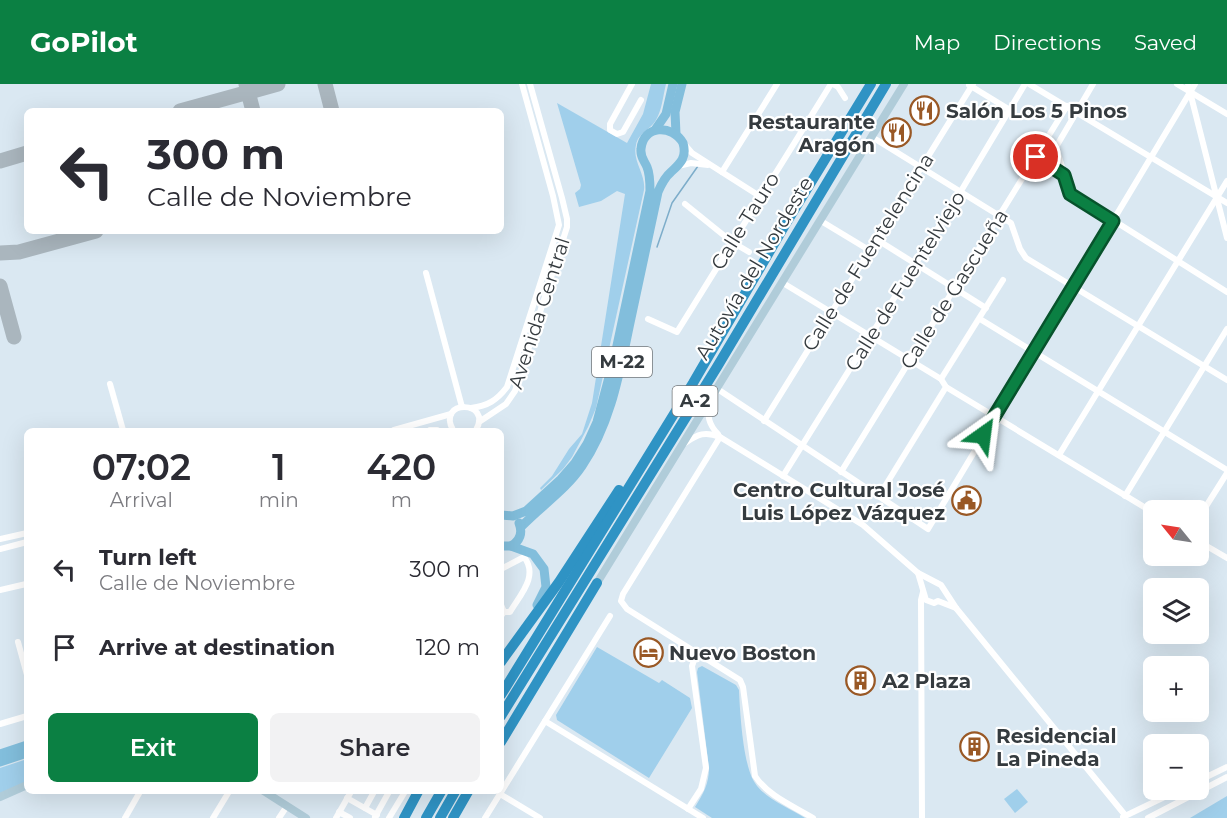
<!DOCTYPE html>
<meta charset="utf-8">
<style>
:root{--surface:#fff;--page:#f2f2f3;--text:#2b2b33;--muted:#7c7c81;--accent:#0b8043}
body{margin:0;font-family:Montserrat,sans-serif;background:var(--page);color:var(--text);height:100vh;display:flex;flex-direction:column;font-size:22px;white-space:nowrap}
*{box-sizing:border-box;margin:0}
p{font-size:20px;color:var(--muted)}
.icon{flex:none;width:33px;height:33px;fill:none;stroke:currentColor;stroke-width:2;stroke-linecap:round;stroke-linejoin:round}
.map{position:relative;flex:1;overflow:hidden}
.details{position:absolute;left:24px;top:344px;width:480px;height:366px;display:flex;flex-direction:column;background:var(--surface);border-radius:9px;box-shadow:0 6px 24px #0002}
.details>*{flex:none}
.top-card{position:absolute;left:24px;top:24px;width:480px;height:126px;border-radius:9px;box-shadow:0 6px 24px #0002;background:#fff;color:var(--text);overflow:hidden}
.needle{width:39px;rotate:300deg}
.tools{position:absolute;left:1143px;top:416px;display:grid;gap:12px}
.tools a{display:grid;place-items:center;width:66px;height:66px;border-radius:9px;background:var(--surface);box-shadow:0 6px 24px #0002;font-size:30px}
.pin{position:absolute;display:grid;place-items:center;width:51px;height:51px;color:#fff;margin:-26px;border:3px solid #fff;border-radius:50%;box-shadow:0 2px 6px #0007}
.me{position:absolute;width:66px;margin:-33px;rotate:31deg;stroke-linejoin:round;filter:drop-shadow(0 0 4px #0008)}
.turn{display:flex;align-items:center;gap:21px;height:126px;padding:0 24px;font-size:27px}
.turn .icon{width:78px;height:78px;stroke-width:2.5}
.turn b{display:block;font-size:42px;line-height:51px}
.eta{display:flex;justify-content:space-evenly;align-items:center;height:102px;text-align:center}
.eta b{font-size:36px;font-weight:600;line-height:42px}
.button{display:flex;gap:12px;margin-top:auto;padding:12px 24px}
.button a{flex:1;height:69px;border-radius:9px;background:var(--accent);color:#fff;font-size:24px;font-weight:600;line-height:69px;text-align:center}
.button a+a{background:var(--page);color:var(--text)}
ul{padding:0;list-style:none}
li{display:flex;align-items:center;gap:18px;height:78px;padding:0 24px}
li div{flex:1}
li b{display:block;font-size:22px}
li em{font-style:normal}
header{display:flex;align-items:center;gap:36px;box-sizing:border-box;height:84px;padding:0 30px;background:var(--accent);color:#fff}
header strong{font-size:28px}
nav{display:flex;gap:33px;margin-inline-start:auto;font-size:21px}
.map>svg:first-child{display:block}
</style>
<header>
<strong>GoPilot</strong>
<nav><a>Map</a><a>Directions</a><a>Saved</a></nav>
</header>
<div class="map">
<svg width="1227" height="734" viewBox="0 0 1227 734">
<rect width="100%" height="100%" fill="#dae8f2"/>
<!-- green -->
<g fill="#a0cfeb">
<path d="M651,0H666C663,12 662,26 656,36C650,46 638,49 636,61C632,77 646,90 644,106L596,324L588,343L572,373L563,385L541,406L540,404L552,392L569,365L582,350L592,319L625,110L617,107L601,117L579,123L575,109L580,105L581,101L557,19L627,59L643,30Z"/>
<path d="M597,563L659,599L662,596L690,614L692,624L649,694L557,636L556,631Z"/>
<path d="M702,582L736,601L739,606C740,628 743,682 755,699C765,715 790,724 805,734H712L695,723C703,710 709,700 709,684L697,588L698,584Z"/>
<path d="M27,675V698L0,710V684Z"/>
<path d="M1017,705L1028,718L1015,729L1004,715Z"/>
<path d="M1227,712V734H1190Z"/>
</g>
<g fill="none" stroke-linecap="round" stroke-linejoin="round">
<!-- stream -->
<path stroke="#7dadca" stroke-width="1.5" d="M657,163L672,119L698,82"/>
<!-- taxiway -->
<g stroke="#aab6be" stroke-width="15">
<path d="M246,0L253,27"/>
<path d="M325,0L332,27"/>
<path d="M180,27L278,0"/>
<path d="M0,77L27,69"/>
<path d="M0,169L19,168L96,147"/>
<path d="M0,202L14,253"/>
</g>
<!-- street -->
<g stroke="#fff" stroke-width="6">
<path d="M632,0L610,40V46L617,50L623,48L641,16"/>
<path d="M833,0L838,3L845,14"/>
<path d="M1029,0L1227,119"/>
<path d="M1093,0L1056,63L1070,109L1227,208"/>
<path d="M1177,0L1227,30"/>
<path d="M1188,0L1227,154"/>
<path d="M969,1L1010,26"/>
<path d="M872,53L1011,139L1020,165L1026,174L1227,296"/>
<path d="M685,61L692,69L761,113"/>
<path d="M1036,73L1063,90"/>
<path d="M678,82L691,79L708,81"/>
<path d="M722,88L777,0"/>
<path d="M685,120L732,158L749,168"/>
<path d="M821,137L869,166"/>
<path d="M876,155L986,224"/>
<path d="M426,189L462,323"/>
<path d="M783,199L941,295L946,303L879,412"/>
<path d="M648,235L677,248L831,0"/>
<path d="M980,235L1227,386"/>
<path d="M941,295L1003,196"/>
<path d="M110,300L123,346"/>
<path d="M946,303L1154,429"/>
<path d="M716,304L928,445L1195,0"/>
<path d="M708,319C708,332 708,340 718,350"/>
<path d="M471,324C488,322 497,316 507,303L559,141L553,112L522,0"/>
<path d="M764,337L973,0"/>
<path d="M479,338L506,320L515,307L567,143V135L562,114L530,0"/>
<path d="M394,346L451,330"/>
<path d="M430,346H437"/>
<path d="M453,346C436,315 493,316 476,346"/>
<path d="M720,353L623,510L621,517L627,525L740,596L743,603L755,692C767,711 793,722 813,734"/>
<path d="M685,359C698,350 705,347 720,353L863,441L918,489L941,501L956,524L1125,731"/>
<path d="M1059,371L1227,97"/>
<path d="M841,388L1067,22"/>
<path d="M783,392L961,107L1025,0"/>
<path d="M1125,412L1227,245"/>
<path d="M1198,435L1227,389"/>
<path d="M0,455L27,449"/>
<path d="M1198,457L1227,474"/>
<path d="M0,465L27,458"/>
<path d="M501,485L524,473C539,492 520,511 510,528H504"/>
<path d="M918,489L926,516L934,519L938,517L956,524"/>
<path d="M0,506L26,500L27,503"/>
<path d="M501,521L504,528L501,532"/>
<path d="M18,558L27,591"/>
<path d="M545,637L703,734"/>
<path d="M0,640L27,632"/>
<path d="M1198,697L1227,683"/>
<path d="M500,710L540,734"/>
<path d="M347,714L377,731"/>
<path d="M365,724L375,706"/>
<path d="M688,725L701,705L706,684L692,582L697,568"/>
<path d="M339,728L350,734"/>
<path d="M375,733L390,706"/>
<path d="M1123,733L1181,705"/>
<path d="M125,734L141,706"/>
<path d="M213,734L230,706"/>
<path d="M279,734L287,722"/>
<path d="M336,734L352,706"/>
<path d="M389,734L406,706"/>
<path d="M485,734L610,532"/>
<path d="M922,734L921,516L923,508"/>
<path d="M1148,734L1227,693"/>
</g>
<!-- secondary -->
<g stroke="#b0ccd9" stroke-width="8">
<path d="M597,499L904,0"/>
<path d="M262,706L306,734"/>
<path d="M0,713L27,701"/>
</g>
<!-- primary -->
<g stroke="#82bedc" stroke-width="9">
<path d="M655,46L666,30L673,0"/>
<path d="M676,50L675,28L682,0"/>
<path d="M501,431L513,432L526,427L561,395L575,379L587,360L597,338L615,271L650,107C650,99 650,90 647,83C644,76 640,73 641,65C643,41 672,40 683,59C687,73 681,79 671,88C665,93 661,101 658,108C649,150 640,192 631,234C620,285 612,338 582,382C566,406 541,422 521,443"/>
<path d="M501,462H511L533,470L544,485L546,503L537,521"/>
<path d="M511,462C520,457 523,449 519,439"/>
<path d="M0,670L27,661"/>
<path d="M0,678L27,669"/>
</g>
<!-- highway -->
<g stroke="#2f93c4" stroke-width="10">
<path d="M501,578L559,498L619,406"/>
<path d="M501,611L693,299L785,141L871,0"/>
<path d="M501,632L717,283L886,0"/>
<path d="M501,658L597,499"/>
<path d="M404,734L419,706"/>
<path d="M426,734L442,706"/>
<path d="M440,734L456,706"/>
<path d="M453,734L469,706"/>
</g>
</g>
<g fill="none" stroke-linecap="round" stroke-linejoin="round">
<defs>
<path id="route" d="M983,351L1113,137L1070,110L1064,91L1036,73"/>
</defs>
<!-- route casing -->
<use href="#route" stroke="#07532c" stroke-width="15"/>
<!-- route -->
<use href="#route" stroke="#0b8043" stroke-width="10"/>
</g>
<!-- icons -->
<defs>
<symbol id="restaurant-ring" viewBox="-11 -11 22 22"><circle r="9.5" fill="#fff" stroke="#995825" stroke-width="1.5"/><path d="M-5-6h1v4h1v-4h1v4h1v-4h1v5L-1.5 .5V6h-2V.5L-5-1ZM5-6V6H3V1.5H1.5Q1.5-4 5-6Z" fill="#995825"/></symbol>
<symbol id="civic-ring" viewBox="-11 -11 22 22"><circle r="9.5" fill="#fff" stroke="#995825" stroke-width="1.5"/><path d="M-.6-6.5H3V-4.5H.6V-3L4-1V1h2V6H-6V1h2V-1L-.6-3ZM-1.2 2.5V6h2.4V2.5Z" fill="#995825"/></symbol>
<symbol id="hotel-ring" viewBox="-11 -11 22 22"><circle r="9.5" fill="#fff" stroke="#995825" stroke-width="1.5"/><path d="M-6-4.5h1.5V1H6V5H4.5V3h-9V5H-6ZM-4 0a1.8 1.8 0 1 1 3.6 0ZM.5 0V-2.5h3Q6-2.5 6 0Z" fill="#995825"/></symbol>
<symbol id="building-ring" viewBox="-11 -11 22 22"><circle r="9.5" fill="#fff" stroke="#995825" stroke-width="1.5"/><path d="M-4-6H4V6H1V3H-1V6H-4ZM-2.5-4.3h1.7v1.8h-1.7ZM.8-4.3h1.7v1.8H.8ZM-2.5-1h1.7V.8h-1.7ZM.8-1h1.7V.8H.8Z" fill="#995825"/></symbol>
</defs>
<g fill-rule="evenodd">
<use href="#restaurant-ring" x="908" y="10" width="33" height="33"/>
<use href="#restaurant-ring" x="880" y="32" width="33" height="33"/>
<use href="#civic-ring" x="950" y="400" width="33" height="33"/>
<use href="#hotel-ring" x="632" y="552" width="33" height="33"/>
<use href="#building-ring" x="844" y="580" width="33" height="33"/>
<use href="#building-ring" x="958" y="646" width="33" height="33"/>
</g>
<g text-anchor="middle" stroke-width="4.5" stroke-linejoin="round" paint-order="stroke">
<!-- shield labels -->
<g fill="#fff" stroke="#727679" stroke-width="1.5">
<rect x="592" y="263" width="60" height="30" rx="4.5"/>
<rect x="672.5" y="302" width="45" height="30" rx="4.5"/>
</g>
<g font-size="18" font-weight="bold" fill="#353b3f">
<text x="622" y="284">M-22</text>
<text x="695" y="323">A-2</text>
</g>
<!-- poi labels -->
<g font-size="20" font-weight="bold" fill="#353b3f" stroke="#fff" text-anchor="start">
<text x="946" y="34">Salón Los 5 Pinos</text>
<text x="875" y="45" text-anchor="end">Restaurante<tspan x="875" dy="23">Aragón</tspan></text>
<text x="945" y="413" text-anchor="end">Centro Cultural José<tspan x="945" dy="23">Luis López Vázquez</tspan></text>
<text x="669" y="576">Nuevo Boston</text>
<text x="882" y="604">A2 Plaza</text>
<text x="996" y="659">Residencial<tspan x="996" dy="23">La Pineda</tspan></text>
</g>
<!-- street labels -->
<g font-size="20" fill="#353b3f" stroke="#fff">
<text transform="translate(745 137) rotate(-58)" y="7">Calle Tauro</text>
<text transform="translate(868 168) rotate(-58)" y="7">Calle de Fuentelencina</text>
<text transform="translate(754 184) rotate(-59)" y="7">Autovía del Nordeste</text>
<text transform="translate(905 197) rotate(-58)" y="7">Calle de Fuentelviejo</text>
<text transform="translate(954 205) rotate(-58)" y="7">Calle de Gascueña</text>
<text transform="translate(539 229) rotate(-72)" y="7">Avenida Central</text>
</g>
</g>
</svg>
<div class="tools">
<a><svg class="needle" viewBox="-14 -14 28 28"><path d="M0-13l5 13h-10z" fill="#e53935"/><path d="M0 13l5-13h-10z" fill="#7c7c81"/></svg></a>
<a><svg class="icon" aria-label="layers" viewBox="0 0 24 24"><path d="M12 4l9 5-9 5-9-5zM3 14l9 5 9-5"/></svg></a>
<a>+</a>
<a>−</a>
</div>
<div class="pin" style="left:1036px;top:73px;background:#d93025"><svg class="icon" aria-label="arrive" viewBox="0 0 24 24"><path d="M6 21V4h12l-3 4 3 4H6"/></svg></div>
<svg class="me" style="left:983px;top:351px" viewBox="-20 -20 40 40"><path d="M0-17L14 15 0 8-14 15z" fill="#0b8043" stroke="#fff" stroke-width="4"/></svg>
<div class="top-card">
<div class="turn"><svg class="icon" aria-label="left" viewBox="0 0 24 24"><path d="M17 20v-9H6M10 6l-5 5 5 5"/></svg><div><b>300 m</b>Calle de Noviembre</div></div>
</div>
<section class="details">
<div class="eta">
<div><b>07:02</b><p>Arrival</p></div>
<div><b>1</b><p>min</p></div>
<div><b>420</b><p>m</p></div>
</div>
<ul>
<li><svg class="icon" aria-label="left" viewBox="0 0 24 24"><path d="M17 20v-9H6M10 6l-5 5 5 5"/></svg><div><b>Turn left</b><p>Calle de Noviembre</p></div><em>300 m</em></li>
<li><svg class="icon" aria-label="arrive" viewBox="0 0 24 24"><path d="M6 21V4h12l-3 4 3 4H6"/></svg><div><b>Arrive at destination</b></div><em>120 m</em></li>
</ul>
<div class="button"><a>Exit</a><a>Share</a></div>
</section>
</div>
